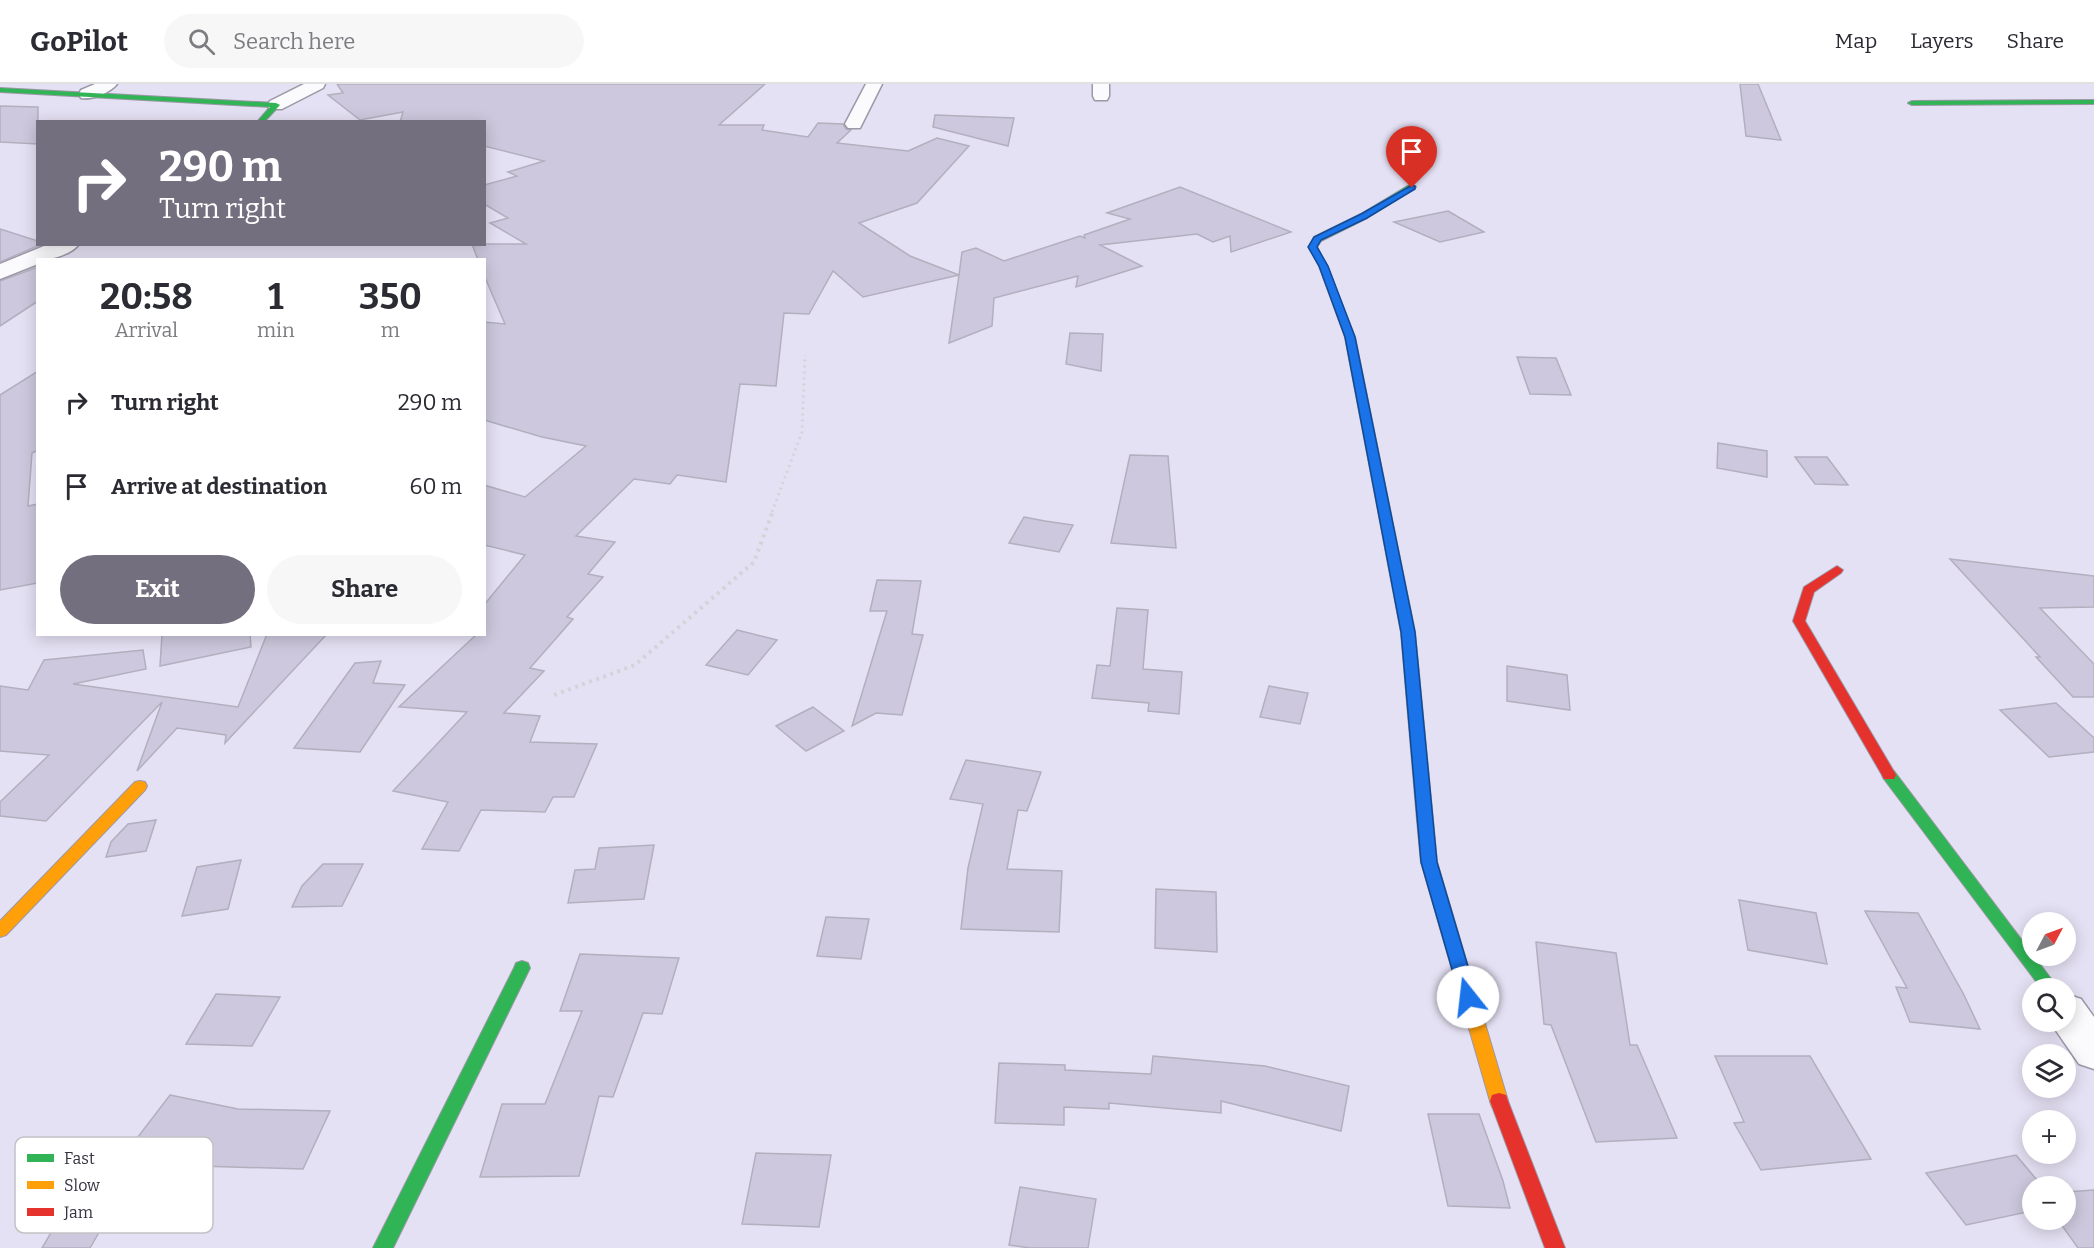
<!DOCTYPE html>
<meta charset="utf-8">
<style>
:root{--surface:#fff;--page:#f7f7f7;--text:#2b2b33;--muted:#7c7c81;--line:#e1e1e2;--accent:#736f7e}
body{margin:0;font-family:Bitter,serif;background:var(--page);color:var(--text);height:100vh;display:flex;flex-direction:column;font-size:22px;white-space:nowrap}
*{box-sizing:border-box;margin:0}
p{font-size:20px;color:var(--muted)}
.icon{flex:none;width:33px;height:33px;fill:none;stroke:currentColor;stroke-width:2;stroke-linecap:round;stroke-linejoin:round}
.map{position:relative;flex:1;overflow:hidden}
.details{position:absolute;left:36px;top:174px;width:450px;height:378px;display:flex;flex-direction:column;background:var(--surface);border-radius:0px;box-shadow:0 3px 15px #0003}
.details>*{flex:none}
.top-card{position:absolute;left:36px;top:36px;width:450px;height:126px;border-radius:0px;box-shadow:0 3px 15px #0003;background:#736f7e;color:#fff;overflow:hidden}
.needle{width:39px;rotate:49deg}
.fabs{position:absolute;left:2022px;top:828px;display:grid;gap:12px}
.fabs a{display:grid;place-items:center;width:54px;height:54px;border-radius:50%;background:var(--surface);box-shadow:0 3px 15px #0003;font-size:30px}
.pin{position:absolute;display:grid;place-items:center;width:51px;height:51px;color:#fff;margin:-62px -26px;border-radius:50% 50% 50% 0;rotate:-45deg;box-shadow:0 0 6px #0007}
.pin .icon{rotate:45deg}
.me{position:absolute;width:66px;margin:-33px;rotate:344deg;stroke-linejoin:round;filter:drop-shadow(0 0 4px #0008)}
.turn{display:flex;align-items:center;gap:21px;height:126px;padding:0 24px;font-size:27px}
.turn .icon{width:78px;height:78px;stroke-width:2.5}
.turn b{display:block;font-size:42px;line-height:51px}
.eta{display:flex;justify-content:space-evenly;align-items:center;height:102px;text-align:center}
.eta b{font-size:36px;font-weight:700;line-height:42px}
.cta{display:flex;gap:12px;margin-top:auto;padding:12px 24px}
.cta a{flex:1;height:69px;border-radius:36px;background:var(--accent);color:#fff;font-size:24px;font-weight:700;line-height:69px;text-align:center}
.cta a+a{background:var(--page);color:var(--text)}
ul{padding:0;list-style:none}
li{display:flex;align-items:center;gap:18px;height:84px;padding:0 24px}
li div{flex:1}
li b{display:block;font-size:22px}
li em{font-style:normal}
header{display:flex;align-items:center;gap:36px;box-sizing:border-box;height:84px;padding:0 30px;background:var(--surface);border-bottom:2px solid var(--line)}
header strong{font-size:28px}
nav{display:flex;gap:33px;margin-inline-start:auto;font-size:21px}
.search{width:420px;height:54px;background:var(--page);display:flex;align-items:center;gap:15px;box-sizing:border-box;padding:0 21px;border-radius:33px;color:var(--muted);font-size:22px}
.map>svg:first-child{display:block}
</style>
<header>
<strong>GoPilot</strong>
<div class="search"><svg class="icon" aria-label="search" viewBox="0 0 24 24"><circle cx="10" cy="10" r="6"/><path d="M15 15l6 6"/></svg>Search here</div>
<nav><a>Map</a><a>Layers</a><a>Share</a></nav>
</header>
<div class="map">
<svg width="2094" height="1164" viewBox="0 0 2094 1164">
<rect width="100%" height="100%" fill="#e5e1f4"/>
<!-- building -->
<g fill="#cdc8dd" stroke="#b2afbe" stroke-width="1.5">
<path d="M337,0H765L719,41H764L762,46L808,53L818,39L843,40L846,45L851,46L837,59L908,67L937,54L969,62L917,119L859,139L910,172L959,191L962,168L976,164L1004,177L1080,152L1085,154L1084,151L1130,135L1107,129L1180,103L1291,148L1231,168L1230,152L1213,158L1197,150L1100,161L1142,182L1076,203L1078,192L994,214L992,242L949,259L959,191L863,213L833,187L809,230L784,229L776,302L740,300L726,398L677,391L670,400L634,395L576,452L615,458L588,490L603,493L567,533L573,535L530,584L544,587L504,629L540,632L530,658L597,660L574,713H553L545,728L481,726L459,767L422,765L448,718L393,707L467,628L399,623L477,550H484V521L525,471L484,461V401L525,413L586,362L542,353L484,336V238L505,240L484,191V176H478L472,160H526L490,139L508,134L484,120V101L517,92L508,88L544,77L484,62V38H400L403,28L360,36L328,11L343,9Z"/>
<path d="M1740,0H1758L1781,56L1746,52Z"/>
<path d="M0,22L38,23V60L0,58Z"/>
<path d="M935,31L1014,34L1008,62L933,43Z"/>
<path d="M1448,127L1484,148L1440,158L1394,138Z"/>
<path d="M0,145L38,157V160H42L0,178Z"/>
<path d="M38,183V217L0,242V197Z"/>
<path d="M1070,249L1103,250L1101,287L1066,280Z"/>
<path d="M1517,273L1556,274L1571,311L1530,310Z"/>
<path d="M38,287V366L32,369L28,422L38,420V499L0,506V311Z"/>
<path d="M1718,359L1767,367V393L1717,384Z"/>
<path d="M1130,371L1168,372L1176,464L1111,459Z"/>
<path d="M1795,373H1827L1848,401L1815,400Z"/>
<path d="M1024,433L1045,437L1073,441L1059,468L1009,459Z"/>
<path d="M1950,475L2094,492V523L2040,524L2094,580V613H2073L2036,573H2040Z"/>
<path d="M877,496L921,497L912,550L923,551L902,631L876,629L852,642L887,527H870Z"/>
<path d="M1117,524L1148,526L1143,585L1182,588L1179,630L1148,627L1149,619L1092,614L1097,581L1110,582Z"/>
<path d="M737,546L777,556L748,591L706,581Z"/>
<path d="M162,550H250L251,563L160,582Z"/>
<path d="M267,550H327L225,659L226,651L177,644L137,687L162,618L46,737L0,732V718L49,671L0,667V602L28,606L44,576L143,566L146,585L73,600L238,623Z"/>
<path d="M381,577L373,599L405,601L360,668L294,664L355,579Z"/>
<path d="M1507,582L1567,591L1570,626L1507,617Z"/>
<path d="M1269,602L1308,609L1300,640L1260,633Z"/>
<path d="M2056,619L2094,654V668L2049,673L2000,626Z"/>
<path d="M813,623L844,647L806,667L776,642Z"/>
<path d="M966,676L1041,688L1027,727L1018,726L1007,785L1062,787L1059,848L961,845L968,784L983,720L950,715Z"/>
<path d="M156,736L146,767L106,773L111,758L128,740Z"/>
<path d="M654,761L644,815L568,819L575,786L595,785L599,764Z"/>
<path d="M241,776L228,825L182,832L197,783Z"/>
<path d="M323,780H363L342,822L292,823L302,802Z"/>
<path d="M1156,805L1216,808L1217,868L1155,864Z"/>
<path d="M1739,816L1816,829L1827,880L1748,866Z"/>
<path d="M1865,827L1918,829L1963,909L1980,945L1910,938L1896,903L1907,904Z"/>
<path d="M826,833L869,835L861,875L817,872Z"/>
<path d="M1536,858L1616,869L1630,961H1637L1677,1054L1596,1058L1551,941L1544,940Z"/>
<path d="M580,870L679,874L662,930L643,929L613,1013L599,1012L579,1092L480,1093L502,1020H545L582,927H560Z"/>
<path d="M216,910L280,913L252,962L186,960Z"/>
<path d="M1153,972L1265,982L1349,1002L1341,1047L1221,1017V1029L1109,1019V1025L1064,1023V1041L995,1039L999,979L1065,981V986L1151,990Z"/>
<path d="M1715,972H1810L1871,1075L1761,1086L1734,1039L1744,1038Z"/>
<path d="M170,1011L238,1025L330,1027L303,1085L197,1082L189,1092L118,1079Z"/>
<path d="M1428,1030H1479L1503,1097L1510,1124L1448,1122Z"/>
<path d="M756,1069L831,1071L819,1143L742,1140Z"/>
<path d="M2016,1071L2042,1102H2032V1127L1966,1141L1926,1089Z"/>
<path d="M1020,1103L1096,1115L1088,1164H1030L1009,1161Z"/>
<path d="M2094,1106V1164H2078L2058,1136H2066V1108Z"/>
<path d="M66,1123L113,1124L90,1164H42Z"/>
</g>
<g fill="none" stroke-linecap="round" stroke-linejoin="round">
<defs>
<g id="street">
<path d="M95,0H117C110,9 92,16 81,14L79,10L81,6Z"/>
<path d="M304,0H325L323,4L282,25H270L267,21L270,17Z"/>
<path d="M866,0H882L860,44H848L845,40Z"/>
<path d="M1093,0H1109V12L1107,16H1095L1093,12Z"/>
<path d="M49,160H79C71,171 50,176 38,176V180L0,195V180Z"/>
<path d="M2066,910L2081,915L2094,933V985L2079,980L2050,938H2066Z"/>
</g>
<g id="fast">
<path d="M0,4L276,19L280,21L264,38H257L270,23L0,8Z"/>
<path d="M2094,16V20L1912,21L1908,19L1912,17Z"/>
<path d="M1409,101L1416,103L1367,134L1321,157L1317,163L1327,182L1355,253L1415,548L1433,736L1430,740H1420L1417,736L1401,548L1345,253L1319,182L1309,163L1314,153L1361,130Z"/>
<path d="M1889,686L1894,687L2058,904H2041L1884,695L1882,691L1884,687Z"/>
<path d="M522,877L528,879L530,884L393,1164H373L514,884L516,879Z"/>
</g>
<g id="slow">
<path d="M140,697L145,698L147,702L145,706L6,851L0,853V837L135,698Z"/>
<path d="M1425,731L1430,732L1433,736L1437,778L1508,1017L1506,1023L1499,1025L1492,1023L1490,1017L1421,778L1417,736L1420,732Z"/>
</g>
<g id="jam">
<path d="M1837,482L1843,486L1841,489L1814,508L1805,537L1896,691L1894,695H1884L1882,691L1793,537L1804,503Z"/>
<path d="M1499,1009L1506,1011L1508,1017L1565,1164H1545L1490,1017L1492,1011Z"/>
</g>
</defs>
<!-- street casing -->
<use href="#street" stroke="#9c98a7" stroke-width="3"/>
<!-- fast casing -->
<use href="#fast" stroke="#9c98a7" stroke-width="2"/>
<!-- slow casing -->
<use href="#slow" stroke="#9c98a7" stroke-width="2"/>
<!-- jam casing -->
<use href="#jam" stroke="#9c98a7" stroke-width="2"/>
<!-- path-far1 -->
<path stroke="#d4d3d9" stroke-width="3" stroke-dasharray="2 4" stroke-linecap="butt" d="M772,428L802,348L805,271"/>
<!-- path -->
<path stroke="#d4d3d9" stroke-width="4" stroke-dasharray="3 4.5" stroke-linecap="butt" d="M554,611L635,581L754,478L773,427"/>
<!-- street -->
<use href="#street" fill="#fbfafd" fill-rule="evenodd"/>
<!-- fast -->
<use href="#fast" fill="#30b455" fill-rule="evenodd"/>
<!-- slow -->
<use href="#slow" fill="#ff9f0a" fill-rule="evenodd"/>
<!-- jam -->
<use href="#jam" fill="#e5322d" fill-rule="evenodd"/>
</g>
<!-- route -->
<path fill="#1a73e8" stroke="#114b97" stroke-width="1.5" d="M1412,101L1415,102V105L1367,134L1321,156L1317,163L1328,182L1355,253L1415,548L1437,778L1477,913L1475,918L1468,920L1462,918L1460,913L1421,778L1401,548L1345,253L1319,182L1308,163L1314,153L1361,130Z"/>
<!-- legend -->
<rect x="15" y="1053" width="198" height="96" rx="9" fill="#fff" stroke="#c2c2c5" stroke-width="1.5"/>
<rect x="27" y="1070" width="27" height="8" fill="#30b455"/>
<rect x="27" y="1097" width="27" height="8" fill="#ff9f0a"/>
<rect x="27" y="1124" width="27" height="8" fill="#e5322d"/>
<g font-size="16" fill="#35323f">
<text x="64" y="1080">Fast</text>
<text x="64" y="1107">Slow</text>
<text x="64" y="1134">Jam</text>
</g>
</svg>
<div class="fabs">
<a><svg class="needle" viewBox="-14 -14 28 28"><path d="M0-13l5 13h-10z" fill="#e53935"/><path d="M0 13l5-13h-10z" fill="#7c7c81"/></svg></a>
<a><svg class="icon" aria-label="search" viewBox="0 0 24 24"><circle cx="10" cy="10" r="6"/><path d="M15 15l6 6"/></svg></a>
<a><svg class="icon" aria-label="layers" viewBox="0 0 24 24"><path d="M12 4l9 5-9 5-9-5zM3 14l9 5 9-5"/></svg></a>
<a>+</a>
<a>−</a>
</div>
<div class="pin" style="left:1412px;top:104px;background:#d93025"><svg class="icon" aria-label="arrive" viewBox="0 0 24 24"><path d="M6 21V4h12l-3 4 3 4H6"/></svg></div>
<svg class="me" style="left:1468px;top:913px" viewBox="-20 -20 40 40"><circle r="19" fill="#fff"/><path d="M0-13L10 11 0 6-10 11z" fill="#1a73e8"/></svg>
<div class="top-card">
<div class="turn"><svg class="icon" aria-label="right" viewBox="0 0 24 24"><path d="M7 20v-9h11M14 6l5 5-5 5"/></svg><div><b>290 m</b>Turn right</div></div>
</div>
<section class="details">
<div class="eta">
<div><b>20:58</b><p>Arrival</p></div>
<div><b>1</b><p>min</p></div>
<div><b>350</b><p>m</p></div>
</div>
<ul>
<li><svg class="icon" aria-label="right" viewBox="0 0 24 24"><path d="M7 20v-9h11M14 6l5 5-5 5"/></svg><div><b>Turn right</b></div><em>290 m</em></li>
<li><svg class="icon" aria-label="arrive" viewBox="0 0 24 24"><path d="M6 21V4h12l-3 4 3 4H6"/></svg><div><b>Arrive at destination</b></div><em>60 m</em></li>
</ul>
<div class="cta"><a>Exit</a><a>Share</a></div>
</section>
</div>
